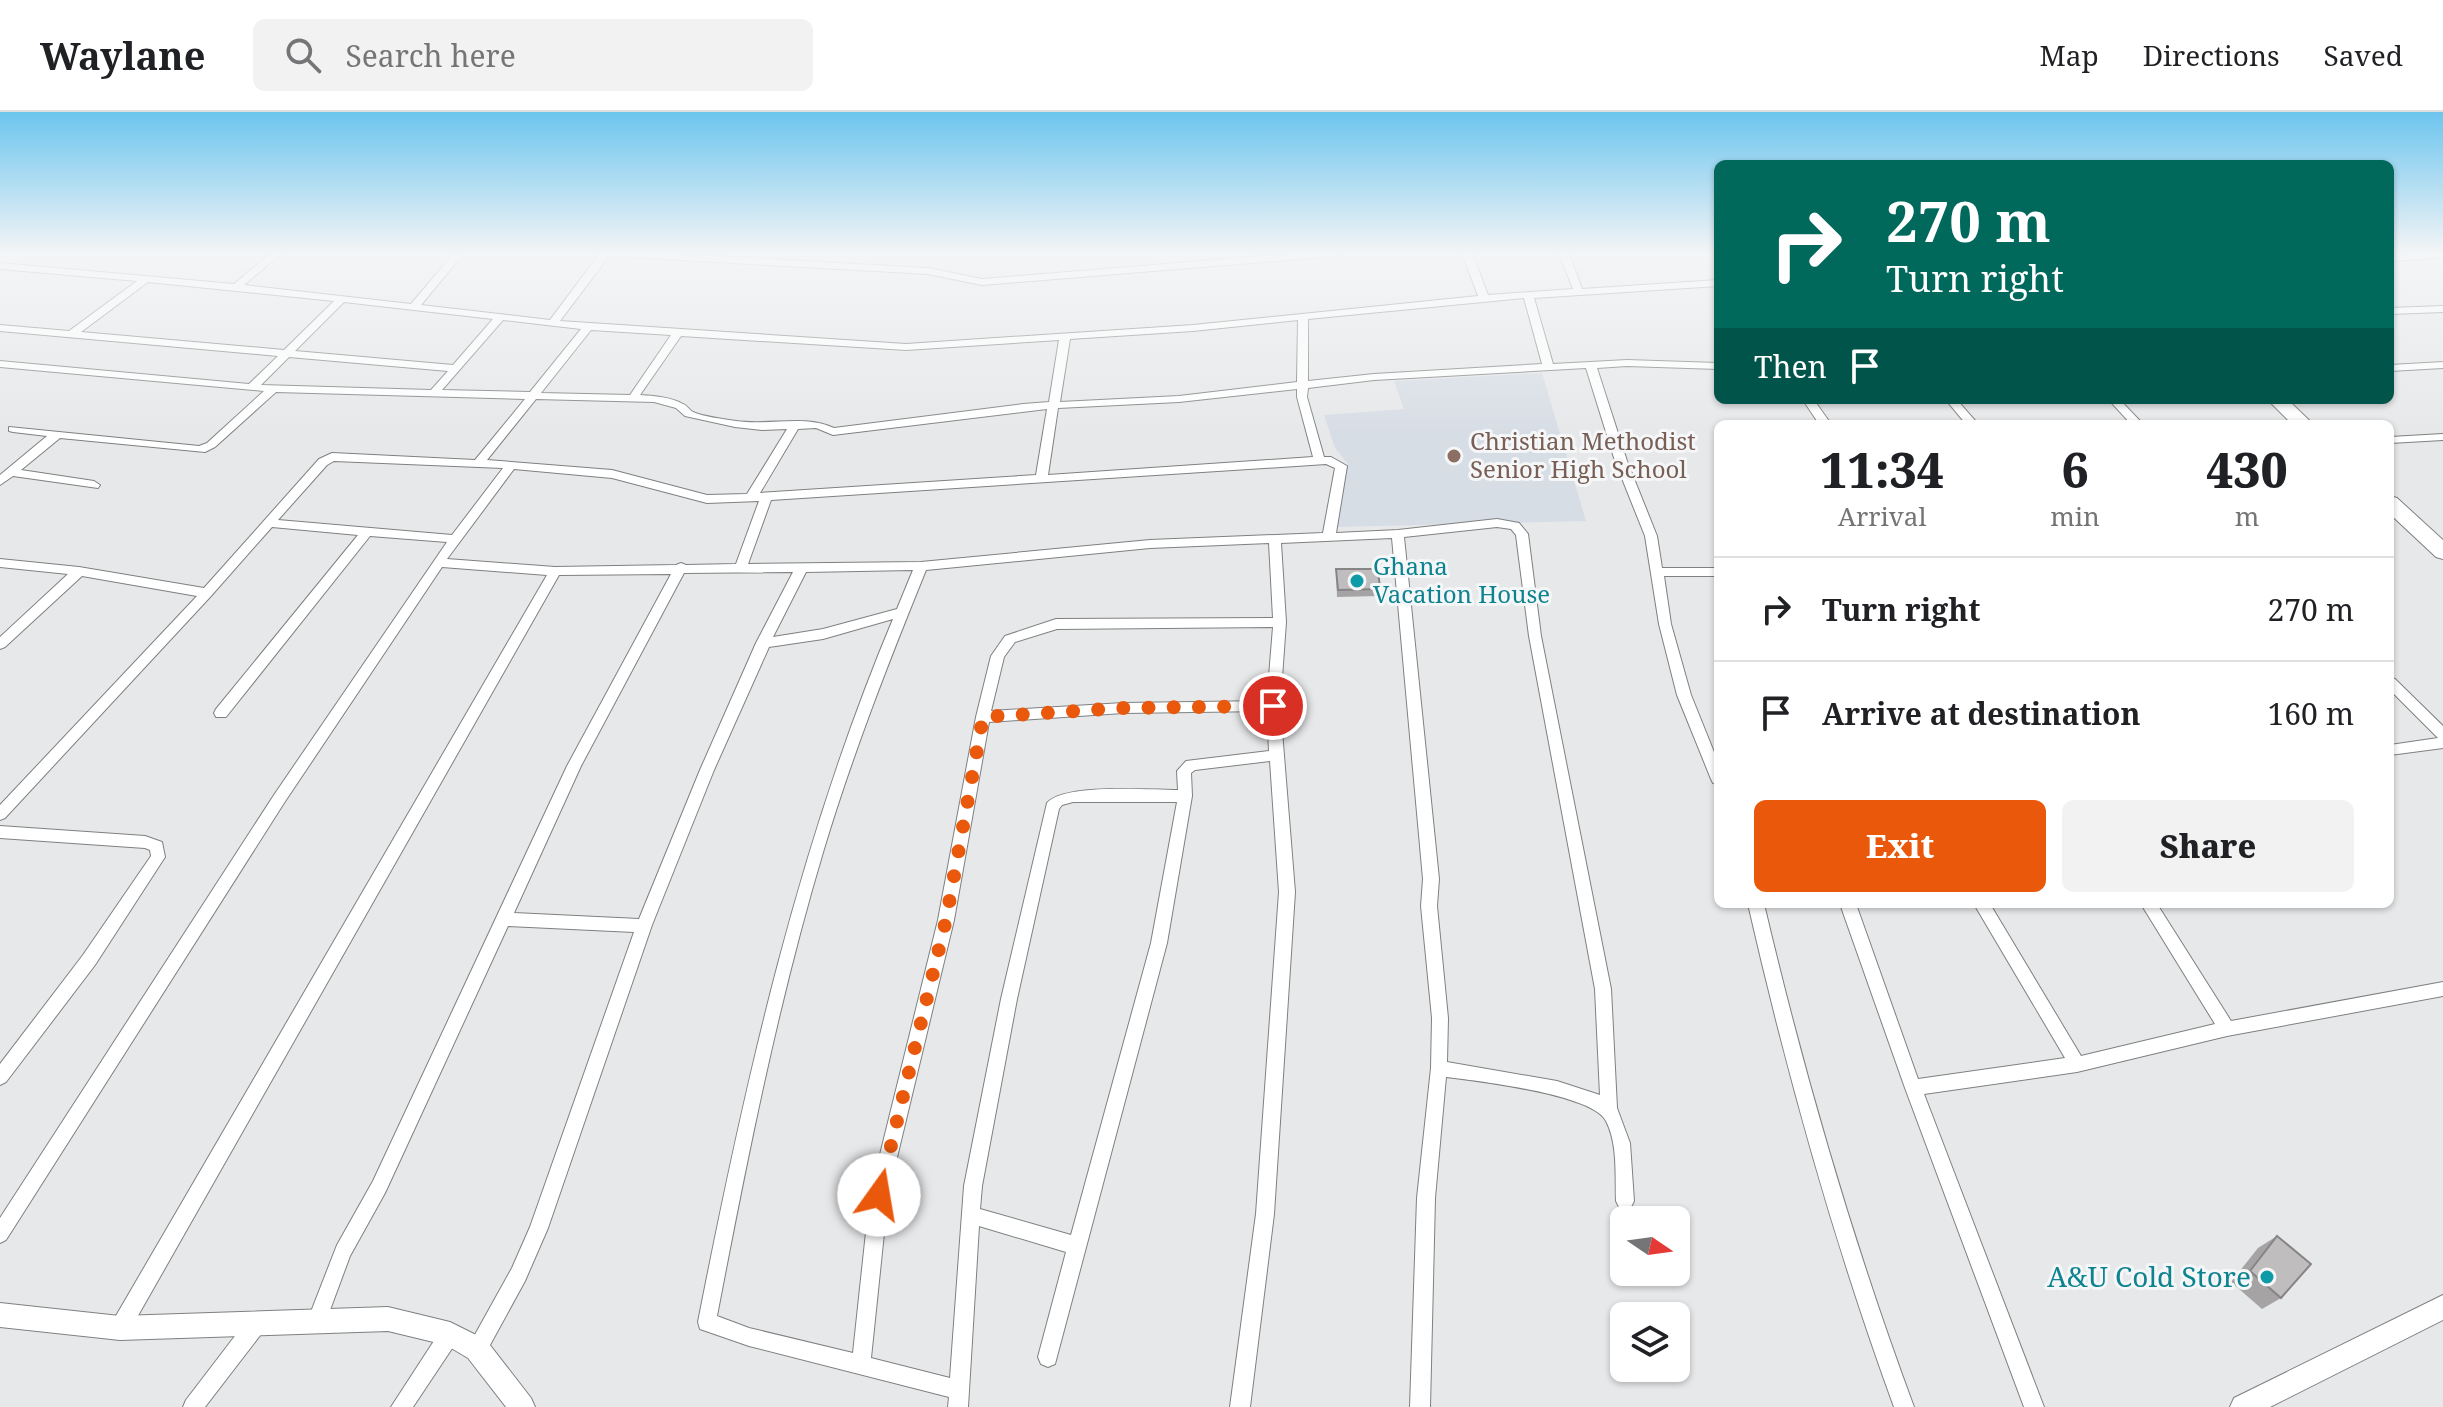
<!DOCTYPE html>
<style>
:root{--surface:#fff;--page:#f2f2f2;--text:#202124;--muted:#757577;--line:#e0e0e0;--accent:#ea580c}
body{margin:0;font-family:"Noto Serif",serif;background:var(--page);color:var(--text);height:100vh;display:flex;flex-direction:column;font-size:30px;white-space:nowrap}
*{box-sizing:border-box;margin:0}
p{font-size:26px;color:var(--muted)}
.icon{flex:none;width:44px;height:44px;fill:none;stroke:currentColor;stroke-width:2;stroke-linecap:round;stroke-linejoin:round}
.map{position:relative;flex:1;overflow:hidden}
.panel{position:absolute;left:1714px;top:308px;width:680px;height:488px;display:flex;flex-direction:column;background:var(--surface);border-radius:12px;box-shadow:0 2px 6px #0004}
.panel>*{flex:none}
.hud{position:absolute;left:1714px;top:48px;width:680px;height:244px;border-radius:12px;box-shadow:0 2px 6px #0004;background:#00695c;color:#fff;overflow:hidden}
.needle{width:52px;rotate:103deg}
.fabs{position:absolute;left:1610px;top:1094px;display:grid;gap:16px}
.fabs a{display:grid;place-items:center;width:80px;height:80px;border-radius:12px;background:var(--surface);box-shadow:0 2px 6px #0004;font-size:40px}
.pin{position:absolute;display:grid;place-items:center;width:68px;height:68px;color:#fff;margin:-34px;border:4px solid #fff;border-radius:50%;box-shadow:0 2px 8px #0007}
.me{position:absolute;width:88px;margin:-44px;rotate:13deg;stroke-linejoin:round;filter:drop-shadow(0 0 6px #0008)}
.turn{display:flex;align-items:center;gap:28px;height:168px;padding:0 40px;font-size:36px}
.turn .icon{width:104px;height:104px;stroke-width:2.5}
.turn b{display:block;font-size:56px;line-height:68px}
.then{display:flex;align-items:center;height:76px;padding:0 40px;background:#0003;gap:16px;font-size:30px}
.eta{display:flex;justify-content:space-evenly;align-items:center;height:136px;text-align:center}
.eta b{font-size:48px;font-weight:800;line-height:56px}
.cta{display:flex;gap:16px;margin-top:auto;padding:16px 40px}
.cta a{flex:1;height:92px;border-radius:12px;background:var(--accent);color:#fff;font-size:32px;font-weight:800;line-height:92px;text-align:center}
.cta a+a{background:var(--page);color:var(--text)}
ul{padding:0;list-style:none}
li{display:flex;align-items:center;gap:24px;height:104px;padding:0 40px;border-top:2px solid var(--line)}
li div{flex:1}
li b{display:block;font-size:30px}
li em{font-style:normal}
header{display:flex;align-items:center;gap:48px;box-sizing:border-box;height:112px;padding:0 40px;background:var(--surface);border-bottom:2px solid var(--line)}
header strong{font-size:38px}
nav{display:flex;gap:44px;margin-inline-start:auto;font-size:28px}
.search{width:560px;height:72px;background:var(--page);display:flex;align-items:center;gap:20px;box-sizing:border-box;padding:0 28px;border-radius:12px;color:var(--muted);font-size:30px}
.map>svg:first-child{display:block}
</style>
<header>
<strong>Waylane</strong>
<div class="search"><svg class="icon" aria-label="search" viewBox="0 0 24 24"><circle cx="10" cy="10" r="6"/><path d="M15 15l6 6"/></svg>Search here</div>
<nav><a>Map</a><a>Directions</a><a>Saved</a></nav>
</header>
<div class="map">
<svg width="2443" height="1295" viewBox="0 0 2443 1295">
<rect width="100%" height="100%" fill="#e7e8ea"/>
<!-- built -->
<path fill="#d7dde5" d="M1542,261L1586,409L1335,415L1348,352L1335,336L1324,303L1404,297L1394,269Z"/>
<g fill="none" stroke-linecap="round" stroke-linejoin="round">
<defs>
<g id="minor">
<path d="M271,141H282L244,173L411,192L454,141H464L421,193L550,208L600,141H660L928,156L982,167L1300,141H1342L1337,144L982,173L928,162L609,144L560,209L906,232L1193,213L1478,184L1462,141H1472L1488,183L1573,177L1559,141H1569L1582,177L1718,168V174L1534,186L1553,252L1627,248L1718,251V257L1627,254L1597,256L1627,349L1657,424L1662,456H1718V464H1664L1671,512L1691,583L1718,650V672L1713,671L1711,667L1677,583L1659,512L1645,424L1615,349L1586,256L1374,268L1308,276L1307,285L1324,345H1331L1347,354L1336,421L1398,418L1497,407L1519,411L1528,422L1541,524L1611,877L1617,996L1630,1031L1634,1089L1631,1095L1625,1098L1619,1095L1616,1089C1615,1064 1618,1032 1606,1009C1592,982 1478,969 1446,965L1435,1086L1430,1295H1410L1417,1086L1431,956L1432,906L1421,794L1423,767L1392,426L1281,431L1286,510L1280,594L1295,780L1274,1102L1250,1295H1230L1256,1102L1279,780L1270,649L1195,658L1191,661L1192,684L1167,831L1055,1252L1048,1255L1041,1252L1038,1245L1066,1140L979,1114L968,1295H948L949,1285L749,1234L700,1217L698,1210C745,971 798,733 893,507L823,527L769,535L714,658L652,813L548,1116L525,1169L484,1244L477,1247L470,1244L467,1237L512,1156L530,1115L634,820L508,814L385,1081L350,1144L323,1217L316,1219L309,1217L307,1210L337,1133L373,1069L567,654L671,462L559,463L127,1223L120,1225L113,1223L111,1216L113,1209L547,463L442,455L284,691L6,1128L0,1131V1106L274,683L447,430L370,424L226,605H216L214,601L216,597L358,423L272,415L211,484L5,706L0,708V693L197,484L82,464L5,535L0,537V525L68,462L0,455V447L79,455L204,476L319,347L332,341L475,348L525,287L276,280L215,335L205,340L60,326L21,358L94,369L100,373L98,376L13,364L0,373V363L47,324L13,320L9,319V315L199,334L207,331L264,279L0,255V249L249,272L278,244L0,219V213L69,219L137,169L0,157V151L234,172ZM148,170L334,189L284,238L81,220ZM1524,186L1542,252L1374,262L1308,269V207ZM344,190L493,207L453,253L295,239ZM503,208L581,217L530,280L442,278ZM1298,208L1297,270L1179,284L1060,290L1070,227L1193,219ZM591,218L671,223L630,283L541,281ZM681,224L906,238L1059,228L1049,290L1023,292L834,316C804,302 770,314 736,309C724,307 704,305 693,300C689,298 687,293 683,292C671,285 654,284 640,283ZM289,245L448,259L431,278L261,273ZM1297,277V285L1313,345L1048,363L1058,296L1179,290ZM536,287L654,290L676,296L685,304L735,315L762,318L787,317L747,382L707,383L612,358L487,348ZM1047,297L1036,363L760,381L798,317L816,316L833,323ZM334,349L503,356L452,423L278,408L327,353ZM1326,352L1335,356L1323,421L1150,428L921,450L748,452L771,388ZM514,357L612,366L707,391L759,389L736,452L686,453L681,451L676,453L555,455L447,447ZM1497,415L1511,417L1516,423L1529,524L1595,877L1600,983L1557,969L1447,950L1448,906L1437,794L1439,767L1404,425ZM1269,431L1273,506L1056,507L1005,524L991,544L976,605L938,808L870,1083L853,1241L749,1216L717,1204C747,1047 778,890 824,737C853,641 889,549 926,458L1150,436ZM913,458L897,497L823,517L773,525L806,460ZM793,460L756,531L700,658L639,807L514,801L581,654L684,461ZM1273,515L1267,589L1123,591L991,599L1004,545L1015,530L1057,517ZM1267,599L1269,639L1186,649L1177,659L1178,678C1150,678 1064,671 1047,691L1001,887L964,1074L950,1266L871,1246L888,1083L954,808L989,610L1123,601ZM1073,690H1177L1151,831L1071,1123L980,1097L982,1074L1017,887L1059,697L1062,693Z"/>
<path d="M2443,141V146L2390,149V143Z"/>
<path d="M2443,194V200L2390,202V196Z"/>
<path d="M2443,250V256L2390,259V253Z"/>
<path d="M1803,288H1814L1831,312H1819Z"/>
<path d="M1946,288H1957L1978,312H1966Z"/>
<path d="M2109,288H2120L2143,312H2131Z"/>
<path d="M2443,322V328L2390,331V325Z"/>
<path d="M2390,565L2395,567L2443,614V636L2390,643V633L2438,626L2390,578Z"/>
<path d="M0,714L145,724L162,730L165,745L95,853L6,970L0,973V952L83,843L151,744L150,738L145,736L0,726Z"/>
<path d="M1748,792H1764C1804,962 1853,1131 1914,1295H1894C1834,1131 1787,962 1748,792Z"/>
<path d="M1840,792H1856L1918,967L2065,946L1974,792H1990L2081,944L2215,912L2141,792H2157L2231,909L2443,870V884L2227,924L2077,960L1924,982L2044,1295H2024L1905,976Z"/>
<path d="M258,1201L265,1203L267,1210L265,1217L205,1295H183L186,1288L251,1203Z"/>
<path d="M450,1213L457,1215L459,1222L457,1229L413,1295H391L443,1215Z"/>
</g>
<g id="tertiary">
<path d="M2443,1183V1208L2270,1295H2230L2234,1286Z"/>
<path d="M0,1191L120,1204L388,1195L450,1210L486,1228L531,1286L535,1295H506L468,1246L446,1233L388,1219L120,1228L0,1215Z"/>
</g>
<g id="trunk">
<path d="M2268,288H2288L2313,312H2292Z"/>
<path d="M2390,384L2397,386L2443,428V447L2436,445L2390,402Z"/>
</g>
</defs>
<!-- minor casing -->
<use href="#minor" stroke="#7e8081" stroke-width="2"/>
<!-- tertiary casing -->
<use href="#tertiary" stroke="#7e8081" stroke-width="2"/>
<!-- trunk casing -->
<use href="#trunk" stroke="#7e8081" stroke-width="2"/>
<!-- minor -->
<use href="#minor" fill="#fff" fill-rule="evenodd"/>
<!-- tertiary -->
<use href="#tertiary" fill="#fff" fill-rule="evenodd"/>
<!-- trunk -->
<use href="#trunk" fill="#fff" fill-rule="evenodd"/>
</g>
<!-- wall -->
<g fill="#a5a3a3">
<path d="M1336,457L1380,477L1379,484L1337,485Z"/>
<path d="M2277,1124L2281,1186L2262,1197L2231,1170L2258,1136Z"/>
</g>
<!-- building -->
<g fill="#c0bdbe" stroke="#868485" stroke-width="2">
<path d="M1336,457H1378L1380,477L1338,478Z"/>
<path d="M2277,1124L2311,1152L2281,1186L2250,1159Z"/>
</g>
<!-- sky -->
<linearGradient id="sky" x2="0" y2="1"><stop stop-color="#6dc5ee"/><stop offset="0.44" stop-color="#f4f5f6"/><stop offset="1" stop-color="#f4f5f6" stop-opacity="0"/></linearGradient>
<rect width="2443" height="322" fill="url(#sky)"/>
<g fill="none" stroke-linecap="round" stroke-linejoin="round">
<!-- route -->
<path stroke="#ea580c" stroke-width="14" stroke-dasharray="0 25.2" d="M879,1083L946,808L983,605L1123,596L1273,594"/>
</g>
<!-- markers -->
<circle fill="#8d6e63" stroke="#f4f6f8" stroke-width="3" cx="1454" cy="344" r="8"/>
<g fill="#0f9aa8" stroke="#f4f6f8" stroke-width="3">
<circle cx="1357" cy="469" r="8"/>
<circle cx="2267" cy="1165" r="8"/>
</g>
<g text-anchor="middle" stroke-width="6" stroke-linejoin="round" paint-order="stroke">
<!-- education labels -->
<g font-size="24" fill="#785e54" stroke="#f4f6f8" text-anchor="start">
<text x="1470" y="338">Christian Methodist<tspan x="1470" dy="28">Senior High School</tspan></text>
</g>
<!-- culture labels -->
<g font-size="24" fill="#0d838f" stroke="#f4f6f8" text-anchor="start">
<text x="1373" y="463">Ghana<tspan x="1373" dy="28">Vacation House</tspan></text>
</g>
<!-- near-culture labels -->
<g font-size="28" fill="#0d838f" stroke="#f4f6f8" text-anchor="end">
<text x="2251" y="1175">A&amp;U Cold Store</text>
</g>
</g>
</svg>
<div class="fabs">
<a><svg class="needle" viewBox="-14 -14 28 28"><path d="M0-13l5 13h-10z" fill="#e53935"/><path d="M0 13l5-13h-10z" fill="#757577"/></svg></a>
<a><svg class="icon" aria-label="layers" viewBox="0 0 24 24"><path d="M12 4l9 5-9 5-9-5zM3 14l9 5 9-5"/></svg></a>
</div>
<div class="pin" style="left:1273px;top:594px;background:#d93025"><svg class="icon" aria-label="arrive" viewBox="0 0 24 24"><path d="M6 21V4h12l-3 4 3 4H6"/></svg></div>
<svg class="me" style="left:879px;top:1083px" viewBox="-20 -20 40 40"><circle r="19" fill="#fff"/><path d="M0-13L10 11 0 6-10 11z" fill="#ea580c"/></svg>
<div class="hud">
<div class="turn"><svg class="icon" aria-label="right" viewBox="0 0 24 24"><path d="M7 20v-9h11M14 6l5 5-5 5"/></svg><div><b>270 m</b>Turn right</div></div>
<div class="then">Then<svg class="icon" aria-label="arrive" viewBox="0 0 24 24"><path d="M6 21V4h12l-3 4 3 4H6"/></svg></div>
</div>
<section class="panel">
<div class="eta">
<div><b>11:34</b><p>Arrival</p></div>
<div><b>6</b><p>min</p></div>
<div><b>430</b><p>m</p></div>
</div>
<ul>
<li><svg class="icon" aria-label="right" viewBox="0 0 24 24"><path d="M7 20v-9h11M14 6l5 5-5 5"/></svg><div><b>Turn right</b></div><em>270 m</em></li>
<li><svg class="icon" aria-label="arrive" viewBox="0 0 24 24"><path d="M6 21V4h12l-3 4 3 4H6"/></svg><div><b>Arrive at destination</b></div><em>160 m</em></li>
</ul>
<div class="cta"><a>Exit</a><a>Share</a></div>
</section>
</div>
